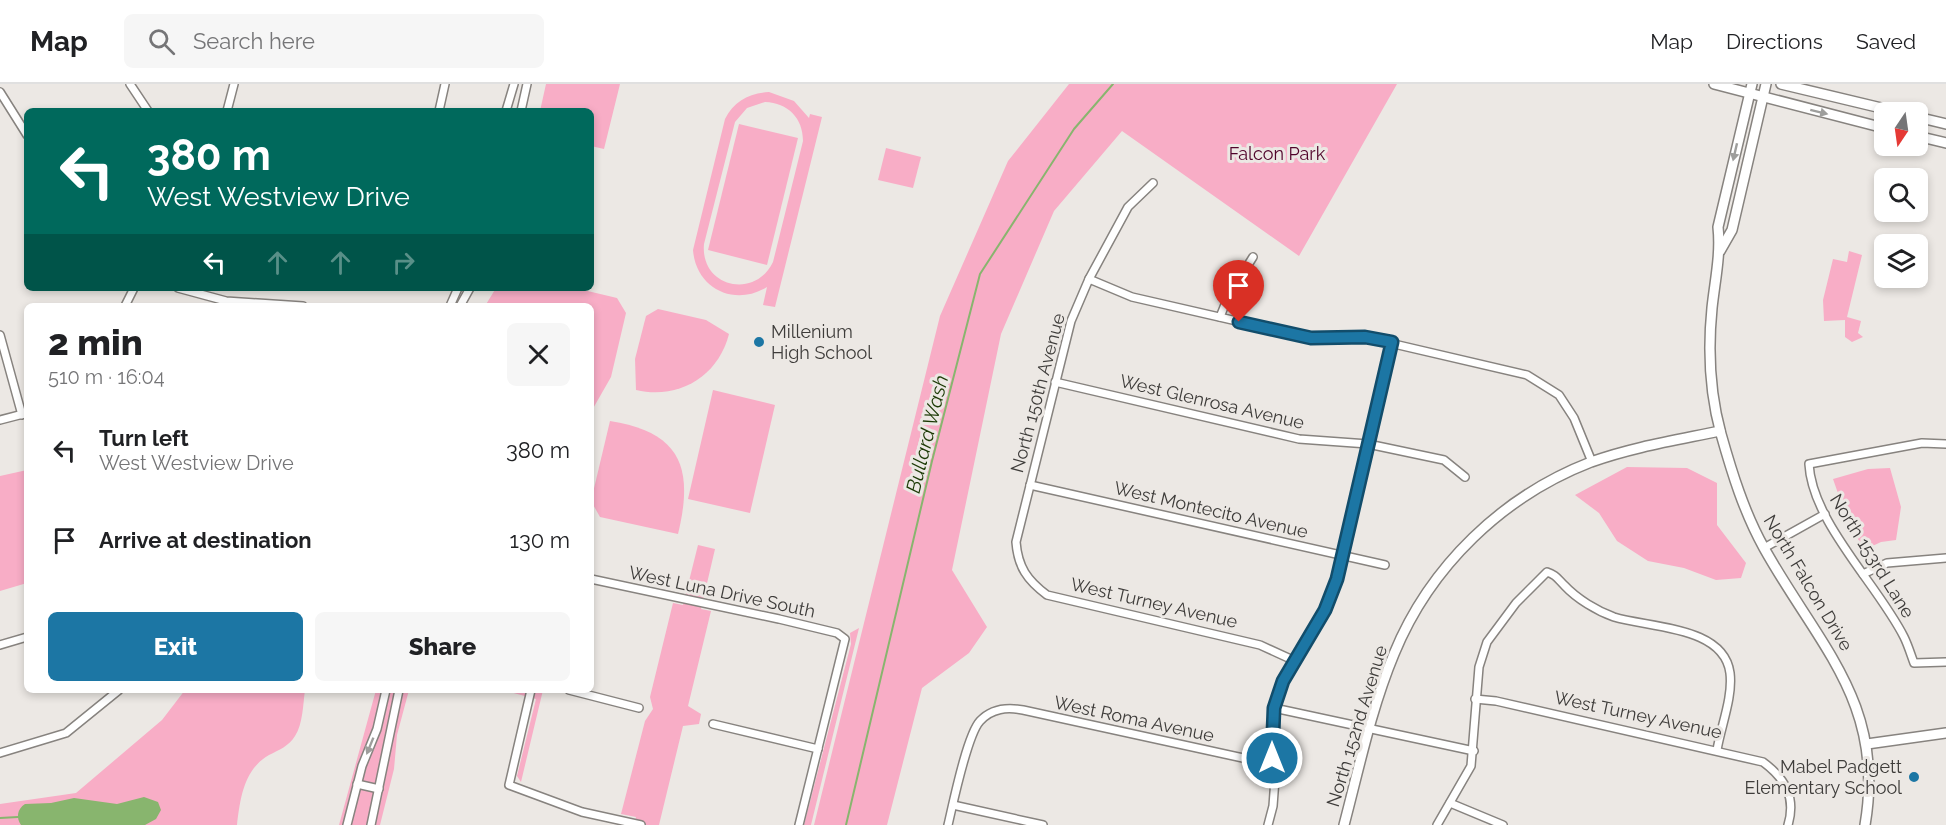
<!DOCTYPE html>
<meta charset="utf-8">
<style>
:root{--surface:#fff;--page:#f6f6f6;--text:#202124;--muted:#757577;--line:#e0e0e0;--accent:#1c76a4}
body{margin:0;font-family:Raleway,sans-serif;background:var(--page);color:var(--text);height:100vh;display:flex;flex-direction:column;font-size:22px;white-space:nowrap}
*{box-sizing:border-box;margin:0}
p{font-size:20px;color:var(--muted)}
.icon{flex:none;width:33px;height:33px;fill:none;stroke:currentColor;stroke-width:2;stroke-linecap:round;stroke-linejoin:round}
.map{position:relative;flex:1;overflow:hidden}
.sheet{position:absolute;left:24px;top:219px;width:570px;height:390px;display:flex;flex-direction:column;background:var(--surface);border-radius:9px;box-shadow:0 3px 9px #0003}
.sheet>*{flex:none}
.hud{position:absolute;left:24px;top:24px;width:570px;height:183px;border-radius:9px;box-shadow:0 3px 9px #0003;background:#00695c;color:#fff;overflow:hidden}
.needle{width:39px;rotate:193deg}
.buttons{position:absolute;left:1874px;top:18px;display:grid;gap:12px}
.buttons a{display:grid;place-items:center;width:54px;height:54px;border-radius:9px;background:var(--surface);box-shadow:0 3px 9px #0003;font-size:30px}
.pin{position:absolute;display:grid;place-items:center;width:51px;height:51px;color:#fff;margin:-62px -26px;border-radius:50% 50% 50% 0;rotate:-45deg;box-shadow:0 0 6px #0007}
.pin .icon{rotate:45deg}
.me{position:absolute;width:66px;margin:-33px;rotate:0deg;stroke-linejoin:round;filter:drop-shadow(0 0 4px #0008)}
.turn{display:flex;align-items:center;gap:21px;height:126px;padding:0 24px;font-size:27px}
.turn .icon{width:78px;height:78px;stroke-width:2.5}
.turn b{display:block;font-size:42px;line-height:51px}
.lanes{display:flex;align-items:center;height:57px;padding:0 24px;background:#0003;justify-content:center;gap:30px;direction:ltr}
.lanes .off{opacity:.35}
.round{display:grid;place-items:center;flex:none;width:63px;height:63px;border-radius:9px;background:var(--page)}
.overview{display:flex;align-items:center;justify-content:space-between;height:102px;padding:0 24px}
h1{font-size:36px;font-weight:800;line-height:45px}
.cta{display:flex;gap:12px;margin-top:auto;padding:12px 24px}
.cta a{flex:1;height:69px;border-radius:9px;background:var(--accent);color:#fff;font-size:24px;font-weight:800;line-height:69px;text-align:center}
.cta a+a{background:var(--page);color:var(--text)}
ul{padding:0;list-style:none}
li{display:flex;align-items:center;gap:18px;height:90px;padding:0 24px}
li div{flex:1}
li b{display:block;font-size:22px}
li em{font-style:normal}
header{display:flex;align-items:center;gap:36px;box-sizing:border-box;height:84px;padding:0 30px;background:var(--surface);border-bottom:2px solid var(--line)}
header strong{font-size:28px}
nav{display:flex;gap:33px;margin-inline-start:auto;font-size:21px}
.search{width:420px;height:54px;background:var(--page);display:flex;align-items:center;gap:15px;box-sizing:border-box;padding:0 21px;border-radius:9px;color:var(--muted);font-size:22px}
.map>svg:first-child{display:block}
</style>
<header>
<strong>Map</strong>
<div class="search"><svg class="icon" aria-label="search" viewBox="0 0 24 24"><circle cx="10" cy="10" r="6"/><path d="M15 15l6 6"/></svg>Search here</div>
<nav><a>Map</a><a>Directions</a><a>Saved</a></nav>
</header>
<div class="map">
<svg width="1946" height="741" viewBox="0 0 1946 741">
<rect width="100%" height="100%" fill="#ece8e4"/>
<!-- green -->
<g fill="#f8adc6" fill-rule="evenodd">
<path d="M546,0H620L604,65L591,62V27H540Z"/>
<path d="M1069,0H1397L1299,172L1122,47L1054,127L1001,250L952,486L987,543L969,569L922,604L887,741H814L940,232L1008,77Z"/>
<path d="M769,8L794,17L809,34L810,30L822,33L775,223L763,221L767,203C735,223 696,205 693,166L725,35C734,17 749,9 769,8ZM765,18C788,19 803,34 803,57L773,178C755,216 700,203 704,160L735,38L747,24Z"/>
<path d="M739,40L798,54L767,181L708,166Z"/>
<path d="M886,64L921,73L913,104L878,96Z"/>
<path d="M1849,167L1862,171L1847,233L1861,237L1858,249L1863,253L1852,258L1845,253V236L1824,237L1823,216L1833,175L1847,178Z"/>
<path d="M496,204H575L617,214L626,229L611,293L591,328V222H485Z"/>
<path d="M658,225L706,236L729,250C718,293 678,316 636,306L635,275L646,232Z"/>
<path d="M713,306L775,321L750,429L688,415Z"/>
<path d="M610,337C681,348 694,384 678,450L600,433L591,417Z"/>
<path d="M1627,383L1687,384L1717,399V441L1746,479L1741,494L1716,496L1684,484L1648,477L1617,457L1599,429L1575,411Z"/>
<path d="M1890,384L1901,423L1896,456L1881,458L1864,466L1847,435L1833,395L1868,385Z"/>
<path d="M27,386V499L0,507V392Z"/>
<path d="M698,461L715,465L701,525L711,527L688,622L701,630L699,640L683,642L659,741H634L636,733L621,730L645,637L653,625L650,613L673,519L683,521Z"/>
<path d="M859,544L811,741H804L851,560L850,549Z"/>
<path d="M185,606H305C303,620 303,640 295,652C289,662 279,666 269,671C244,685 240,715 237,741H0V720L76,709L162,636Z"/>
<path d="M376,606H409L397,651L394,685L380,741H339Z"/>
<path d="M502,606H543L521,698L517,692L536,615Z"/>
</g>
<!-- water -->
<path fill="#88b56e" d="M144,713L158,718L161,726L156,735L145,741H21C16,734 17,725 25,720L51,719L74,714L117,720Z"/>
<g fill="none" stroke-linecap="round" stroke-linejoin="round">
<!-- stream -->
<g stroke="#88b56e" stroke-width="2">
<path d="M0,734L18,733"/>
<path d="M846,741L932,377L980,190L1074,45L1113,0"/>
</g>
<defs>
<g id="street">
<path d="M130,0L148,27"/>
<path d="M0,8L27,51"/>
<path d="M227,27L234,0"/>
<path d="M439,27L445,0"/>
<path d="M506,27L514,0"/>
<path d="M521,27L527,0"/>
<path d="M1153,99L1128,123L1089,195L1071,237L1016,458C1018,483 1027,496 1047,511L1260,561L1295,577"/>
<path d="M1089,195L1132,213L1311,254L1364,253L1527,291L1559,311L1574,334L1592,378"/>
<path d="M178,204L226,217L303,222"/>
<path d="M125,222L134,204"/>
<path d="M450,222L458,204"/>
<path d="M460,222L470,204"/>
<path d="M1220,233L1228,213L1253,173"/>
<path d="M0,251L22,331"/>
<path d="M1055,298L1299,355L1368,360L1444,376L1465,393"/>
<path d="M0,336L27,329"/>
<path d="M1946,360L1922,359L1809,380C1812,438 1878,501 1904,553C1908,561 1911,571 1914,579L1946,578"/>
<path d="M1030,401L1385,481"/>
<path d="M1764,464L1825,430"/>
<path d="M1863,490L1887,479L1946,474"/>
<path d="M591,495L779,535L837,549L845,555L799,741"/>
<path d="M0,561L27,553"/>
<path d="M531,606L509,701L582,728L641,741"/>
<path d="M569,606L639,624"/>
<path d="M1475,615L1496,617L1763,678C1786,695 1796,714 1788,741"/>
<path d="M1274,624L1474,667"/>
<path d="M713,640L818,665"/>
<path d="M0,669L66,649L119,606"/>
<path d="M357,700L379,705"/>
<path d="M1450,719L1503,741"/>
<path d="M953,721L1043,741"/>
<path d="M347,741L362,682L377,645L386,606"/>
<path d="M371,741L399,606"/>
<path d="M948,741C953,720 967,651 980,637C992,624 1007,623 1023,626L1243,674H1272"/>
<path d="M1268,741L1273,722L1275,695L1272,674L1274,624L1283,597L1325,526L1337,496L1392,258"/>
<path d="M1437,741L1471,682L1479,583L1487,558L1516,519L1547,488C1556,491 1557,494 1564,501C1577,515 1597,527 1614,533C1650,544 1724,542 1730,589C1733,613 1721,642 1717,666"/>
</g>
<g id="secondary">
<path d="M1714,0L1884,44"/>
<path d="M1752,0L1718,143C1721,170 1715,196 1712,224C1708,264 1710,310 1721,350C1732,389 1744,428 1764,464C1818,561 1886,619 1865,741"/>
<path d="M1781,0L1898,28"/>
<path d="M1917,33L1946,40"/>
<path d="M1917,52L1946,59"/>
<path d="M1720,167L1732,146L1766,0"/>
<path d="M1867,660L1946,649"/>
<path d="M1344,741C1359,684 1371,625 1394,570C1430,482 1503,412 1591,378C1633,363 1677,356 1720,347"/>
</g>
</defs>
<!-- street casing -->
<use href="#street" stroke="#87837f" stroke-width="10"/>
<!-- secondary casing -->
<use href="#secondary" stroke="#87837f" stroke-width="12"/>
<!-- street -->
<use href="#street" stroke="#fff" stroke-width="7"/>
<!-- secondary -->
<use href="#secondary" stroke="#fff" stroke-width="9"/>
</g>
<!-- one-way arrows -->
<defs><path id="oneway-solid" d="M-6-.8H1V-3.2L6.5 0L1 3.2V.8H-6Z" transform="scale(1.5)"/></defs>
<g fill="#9e9e9c">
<use href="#oneway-solid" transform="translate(1819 28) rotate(14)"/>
<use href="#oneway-solid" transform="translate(1735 68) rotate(103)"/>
<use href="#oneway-solid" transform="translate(370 662) rotate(112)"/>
</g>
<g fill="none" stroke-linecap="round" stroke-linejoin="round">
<defs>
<path id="route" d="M1239,238L1311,254L1365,253L1392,258L1337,495L1325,526L1283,597L1274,624L1272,674"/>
</defs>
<!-- route casing -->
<use href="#route" stroke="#124d6b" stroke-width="15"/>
<!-- route -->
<use href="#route" stroke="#1c76a4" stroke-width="10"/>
</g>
<!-- markers -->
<g fill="#1c76a4" stroke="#ece8e4" stroke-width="2">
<circle cx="759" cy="258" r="6"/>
<circle cx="1914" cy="693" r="6"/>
</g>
<g text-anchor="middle" stroke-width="6" stroke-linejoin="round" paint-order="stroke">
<!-- park labels -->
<g font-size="18" fill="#50032a" stroke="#ece8e4">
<text x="1277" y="76">Falcon Park</text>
</g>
<!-- poi labels -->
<g font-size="18" fill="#3e3c3a" stroke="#ece8e4" text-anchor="start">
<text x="771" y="254">Millenium<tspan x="771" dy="21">High School</tspan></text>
<text x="1902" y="689" text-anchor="end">Mabel Padgett<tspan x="1902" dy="21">Elementary School</tspan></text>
</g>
<!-- street labels -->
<g font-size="18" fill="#3e3c3a" stroke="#ece8e4">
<text transform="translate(1038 309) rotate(-75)" y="6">North 150th Avenue</text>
<text transform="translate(1212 318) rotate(13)" y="6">West Glenrosa Avenue</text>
<text transform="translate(1211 426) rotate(13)" y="6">West Montecito Avenue</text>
<text transform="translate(1872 472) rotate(58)" y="6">North 153rd Lane</text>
<text transform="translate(1808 499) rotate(59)" y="6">North Falcon Drive</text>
<text transform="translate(722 508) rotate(12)" y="6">West Luna Drive South</text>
<text transform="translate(1154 519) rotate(13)" y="6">West Turney Avenue</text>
<text transform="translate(1638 631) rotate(12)" y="6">West Turney Avenue</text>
<text transform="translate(1134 635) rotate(12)" y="6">West Roma Avenue</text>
<text transform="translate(1357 642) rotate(-73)" y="6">North 152nd Avenue</text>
</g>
<!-- water labels -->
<g font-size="20" font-style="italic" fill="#1c3905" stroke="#ece8e4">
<text transform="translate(927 350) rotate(-76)" y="7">Bullard Wash</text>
</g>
</g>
</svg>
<div class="buttons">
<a><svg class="needle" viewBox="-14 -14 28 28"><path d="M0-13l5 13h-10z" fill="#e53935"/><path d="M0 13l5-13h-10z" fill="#757577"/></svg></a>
<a><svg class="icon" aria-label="search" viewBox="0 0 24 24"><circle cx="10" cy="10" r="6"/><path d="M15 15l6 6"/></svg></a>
<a><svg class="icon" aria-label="layers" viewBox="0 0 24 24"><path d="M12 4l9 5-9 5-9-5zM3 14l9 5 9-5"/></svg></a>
</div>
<div class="pin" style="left:1239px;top:238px;background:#d93025"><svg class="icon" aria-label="arrive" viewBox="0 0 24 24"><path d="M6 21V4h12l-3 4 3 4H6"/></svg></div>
<svg class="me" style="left:1272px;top:674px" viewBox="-20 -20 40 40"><circle r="17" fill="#1c76a4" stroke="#fff" stroke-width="3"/><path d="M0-11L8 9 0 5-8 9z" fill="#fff"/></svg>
<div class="hud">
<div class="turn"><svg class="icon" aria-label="left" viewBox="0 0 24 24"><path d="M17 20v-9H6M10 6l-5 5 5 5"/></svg><div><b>380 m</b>West Westview Drive</div></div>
<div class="lanes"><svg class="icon" aria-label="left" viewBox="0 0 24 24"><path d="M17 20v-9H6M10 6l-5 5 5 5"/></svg><svg class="icon off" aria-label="ahead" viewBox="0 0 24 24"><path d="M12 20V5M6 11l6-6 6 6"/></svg><svg class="icon off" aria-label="ahead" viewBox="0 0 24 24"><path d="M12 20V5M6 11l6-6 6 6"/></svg><svg class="icon off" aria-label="right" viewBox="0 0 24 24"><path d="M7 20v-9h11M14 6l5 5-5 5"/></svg></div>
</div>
<section class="sheet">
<div class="overview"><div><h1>2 min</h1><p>510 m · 16:04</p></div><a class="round"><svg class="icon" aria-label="close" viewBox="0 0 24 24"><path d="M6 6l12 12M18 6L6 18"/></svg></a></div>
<ul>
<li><svg class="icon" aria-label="left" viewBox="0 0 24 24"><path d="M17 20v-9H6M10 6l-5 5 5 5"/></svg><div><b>Turn left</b><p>West Westview Drive</p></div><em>380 m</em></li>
<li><svg class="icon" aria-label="arrive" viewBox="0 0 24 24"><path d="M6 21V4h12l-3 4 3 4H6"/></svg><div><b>Arrive at destination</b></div><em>130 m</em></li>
</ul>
<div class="cta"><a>Exit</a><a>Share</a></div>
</section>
</div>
